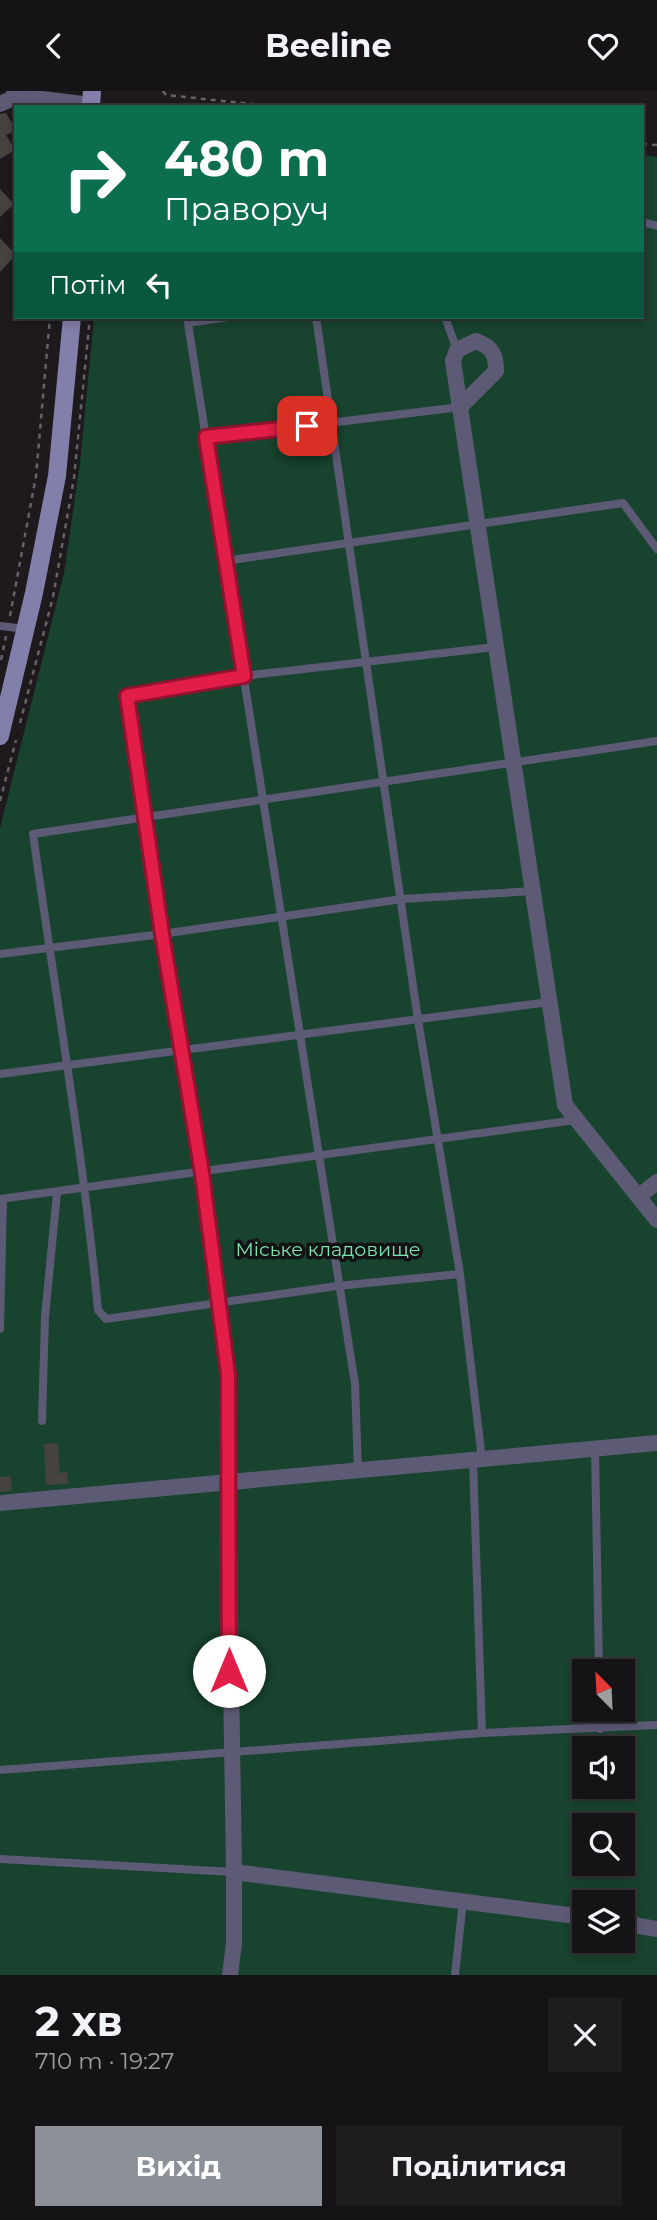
<!DOCTYPE html>
<html lang="uk">
<meta charset="utf-8">
<style>
:root{--surface:#161316;--page:#1f1c1f;--text:#f1f3f6;--muted:#9e9ea1;--line:#353235;--accent:#8c9099}
body{margin:0;font-family:Montserrat,sans-serif;background:var(--page);color:var(--text);height:100vh;display:flex;flex-direction:column;font-size:26px;white-space:nowrap}
*{box-sizing:border-box;margin:0}
p{font-size:23px;color:var(--muted)}
.icon{flex:none;width:38px;height:38px;fill:none;stroke:currentColor;stroke-width:2;stroke-linecap:round;stroke-linejoin:round}
.map{position:relative;height:1884px;overflow:hidden}
.details{display:flex;flex-direction:column;background:var(--surface);flex:1}
.details>*{flex:none}
.banner{position:absolute;left:14px;top:14px;width:630px;height:214px;border-radius:0px;box-shadow:0 4px 10px #0003,0 0 0 2px var(--line);background:#0b6e4f;color:#fff;overflow:hidden}
.needle{width:46px;rotate:336deg}
.buttons{position:absolute;left:572px;top:1568px;display:grid;gap:14px}
.buttons a{display:grid;place-items:center;width:63px;height:63px;border-radius:0px;background:var(--surface);box-shadow:0 4px 10px #0003,0 0 0 2px var(--line);font-size:35px}
.pin{position:absolute;display:grid;place-items:center;width:60px;height:60px;color:#fff;margin:-30px;border-radius:14px;box-shadow:0 4px 10px #0006}
.me{position:absolute;width:77px;margin:-38px;rotate:0deg;stroke-linejoin:round;filter:drop-shadow(0 0 5px #0008)}
.turn{display:flex;align-items:center;gap:24px;height:147px;padding:0 35px;font-size:32px}
.turn .icon{width:91px;height:91px;stroke-width:2.5}
.turn b{display:block;font-size:49px;line-height:60px}
.then{display:flex;align-items:center;height:66px;padding:0 35px;background:#0003;gap:14px;font-size:26px}
.round{display:grid;place-items:center;flex:none;width:74px;height:74px;border-radius:0px;background:var(--page)}
.head{display:flex;align-items:center;justify-content:space-between;height:119px;padding:0 35px}
h1{font-size:42px;font-weight:700;line-height:52px}
.button{display:flex;gap:14px;margin-top:auto;padding:14px 35px}
.button a{flex:1;height:80px;border-radius:0px;background:var(--accent);color:#fff;font-size:28px;font-weight:700;line-height:80px;text-align:center}
.button a+a{background:var(--page);color:var(--text)}
header{display:flex;justify-content:space-between;align-items:center;height:91px;padding:0 35px;background:var(--surface);font-size:32px;font-weight:700}
.map>svg:first-child{display:block}
</style>
<header><svg class="icon" aria-label="back" viewBox="0 0 24 24"><path d="M15 5l-7 7 7 7"/></svg>Beeline<svg class="icon" aria-label="heart" viewBox="0 0 24 24"><path d="M12 20l-8-8c-3-5 5-10 8-4 3-6 11-1 8 4z"/></svg></header>
<div class="map">
<svg width="657" height="1884" viewBox="0 0 657 1884">
<rect width="100%" height="100%" fill="#1d191d"/>
<!-- green -->
<path fill="#18432e" fill-rule="evenodd" d="M642,64L657,66V1884H0V737L64,482L80,372L94,226H642ZM584,1580H623V1619H584ZM584,1657H623V1696H584ZM584,1734H623V1773H584ZM584,1811H623V1850H584Z"/>
<!-- building -->
<g fill="#46433f">
<path d="M6,22L16,39L6,44L15,59L0,68V23Z"/>
<path d="M0,98L14,113L0,126Z"/>
<path d="M0,147L16,164L0,181Z"/>
<path d="M58,1352L60,1382L67,1381L68,1393L46,1394L44,1353Z"/>
<path d="M11,1385L12,1400L0,1401V1386Z"/>
</g>
<g fill="none" stroke-linecap="round" stroke-linejoin="round">
<!-- path -->
<g stroke="#666366" stroke-width="2.5" stroke-dasharray="5 5" stroke-linecap="butt">
<path d="M163,0L166,4L281,16"/>
<path d="M642,53L657,54"/>
<path d="M10,525L36,385L50,226"/>
<path d="M1,569L6,545"/>
<path d="M20,632L53,506L74,387L90,226"/>
<path d="M0,710L16,649"/>
</g>
<!-- service -->
<g stroke="#5d5a76" stroke-width="8">
<path d="M642,131L657,135"/>
<path d="M187,226L355,1293L358,1380"/>
<path d="M316,226L418,929L460,1183L482,1368"/>
<path d="M445,226L457,259"/>
<path d="M188,232L228,226"/>
<path d="M206,347L460,316"/>
<path d="M225,470L623,412L657,458"/>
<path d="M0,535L26,538"/>
<path d="M0,863L162,843L402,808L533,800"/>
<path d="M0,983L549,911"/>
<path d="M0,1108L576,1029"/>
<path d="M460,1183L337,1195L106,1228L98,1219C83,1060 55,902 33,743L657,650"/>
<path d="M0,1238L3,1108"/>
<path d="M42,1330L45,1226L57,1102"/>
<path d="M595,1358L599,1580"/>
<path d="M473,1369L482,1642"/>
<path d="M228,1391L230,1308L220,1211L127,605L244,585L495,556"/>
<path d="M599,1619L600,1638"/>
<path d="M0,1679L482,1642L657,1634"/>
<path d="M0,1768L234,1781"/>
<path d="M455,1884L463,1810"/>
</g>
<!-- minor -->
<g stroke="#5d5a76" stroke-width="16">
<path d="M14,0L18,5L91,14"/>
<path d="M0,13L18,5"/>
<path d="M460,316L496,280C496,263 492,256 476,250L457,259L453,270L565,1014L657,1129"/>
<path d="M639,1105L657,1091"/>
<path d="M228,1391L234,1781V1852L230,1884"/>
<path d="M0,1412L657,1352"/>
<path d="M234,1781L584,1826"/>
<path d="M623,1832L657,1838"/>
</g>
<!-- secondary -->
<g stroke="#837fab" stroke-width="18">
<path d="M91,16L92,0"/>
<path d="M0,645L34,502L57,385L72,226"/>
</g>
</g>
<g fill="none" stroke-linecap="round" stroke-linejoin="round">
<defs>
<path id="route" d="M229,1580L228,1283L202,1082L162,843L127,605L244,585L206,346L307,335"/>
</defs>
<!-- route casing -->
<use href="#route" stroke="#92132f" stroke-width="18"/>
<!-- route -->
<use href="#route" stroke="#e11d48" stroke-width="12"/>
</g>
<g text-anchor="middle" stroke-width="7" stroke-linejoin="round" paint-order="stroke">
<!-- park labels -->
<g font-size="19" fill="#79e6b0" stroke="#141114">
<text x="328" y="1165">Міське кладовище</text>
</g>
</g>
</svg>
<div class="buttons">
<a><svg class="needle" viewBox="-14 -14 28 28"><path d="M0-13l5 13h-10z" fill="#e53935"/><path d="M0 13l5-13h-10z" fill="#9e9ea1"/></svg></a>
<a><svg class="icon" aria-label="sound" viewBox="0 0 24 24"><path d="M4 9h4l5-4v14l-5-4H4zM17 9q2 3 0 6"/></svg></a>
<a><svg class="icon" aria-label="search" viewBox="0 0 24 24"><circle cx="10" cy="10" r="6"/><path d="M15 15l6 6"/></svg></a>
<a><svg class="icon" aria-label="layers" viewBox="0 0 24 24"><path d="M12 4l9 5-9 5-9-5zM3 14l9 5 9-5"/></svg></a>
</div>
<div class="pin" style="left:307px;top:335px;background:#d93025"><svg class="icon" aria-label="arrive" viewBox="0 0 24 24"><path d="M6 21V4h12l-3 4 3 4H6"/></svg></div>
<svg class="me" style="left:229px;top:1580px" viewBox="-20 -20 40 40"><circle r="19" fill="#fff"/><path d="M0-13L10 11 0 6-10 11z" fill="#e11d48"/></svg>
<div class="banner">
<div class="turn"><svg class="icon" aria-label="right" viewBox="0 0 24 24"><path d="M7 20v-9h11M14 6l5 5-5 5"/></svg><div><b>480 m</b>Праворуч</div></div>
<div class="then">Потім<svg class="icon" aria-label="left" viewBox="0 0 24 24"><path d="M17 20v-9H6M10 6l-5 5 5 5"/></svg></div>
</div>
</div>
<section class="details">
<div class="head"><div><h1>2 хв</h1><p>710 m · 19:27</p></div><a class="round"><svg class="icon" aria-label="close" viewBox="0 0 24 24"><path d="M6 6l12 12M18 6L6 18"/></svg></a></div>
<div class="button"><a>Вихід</a><a>Поділитися</a></div>
</section>
